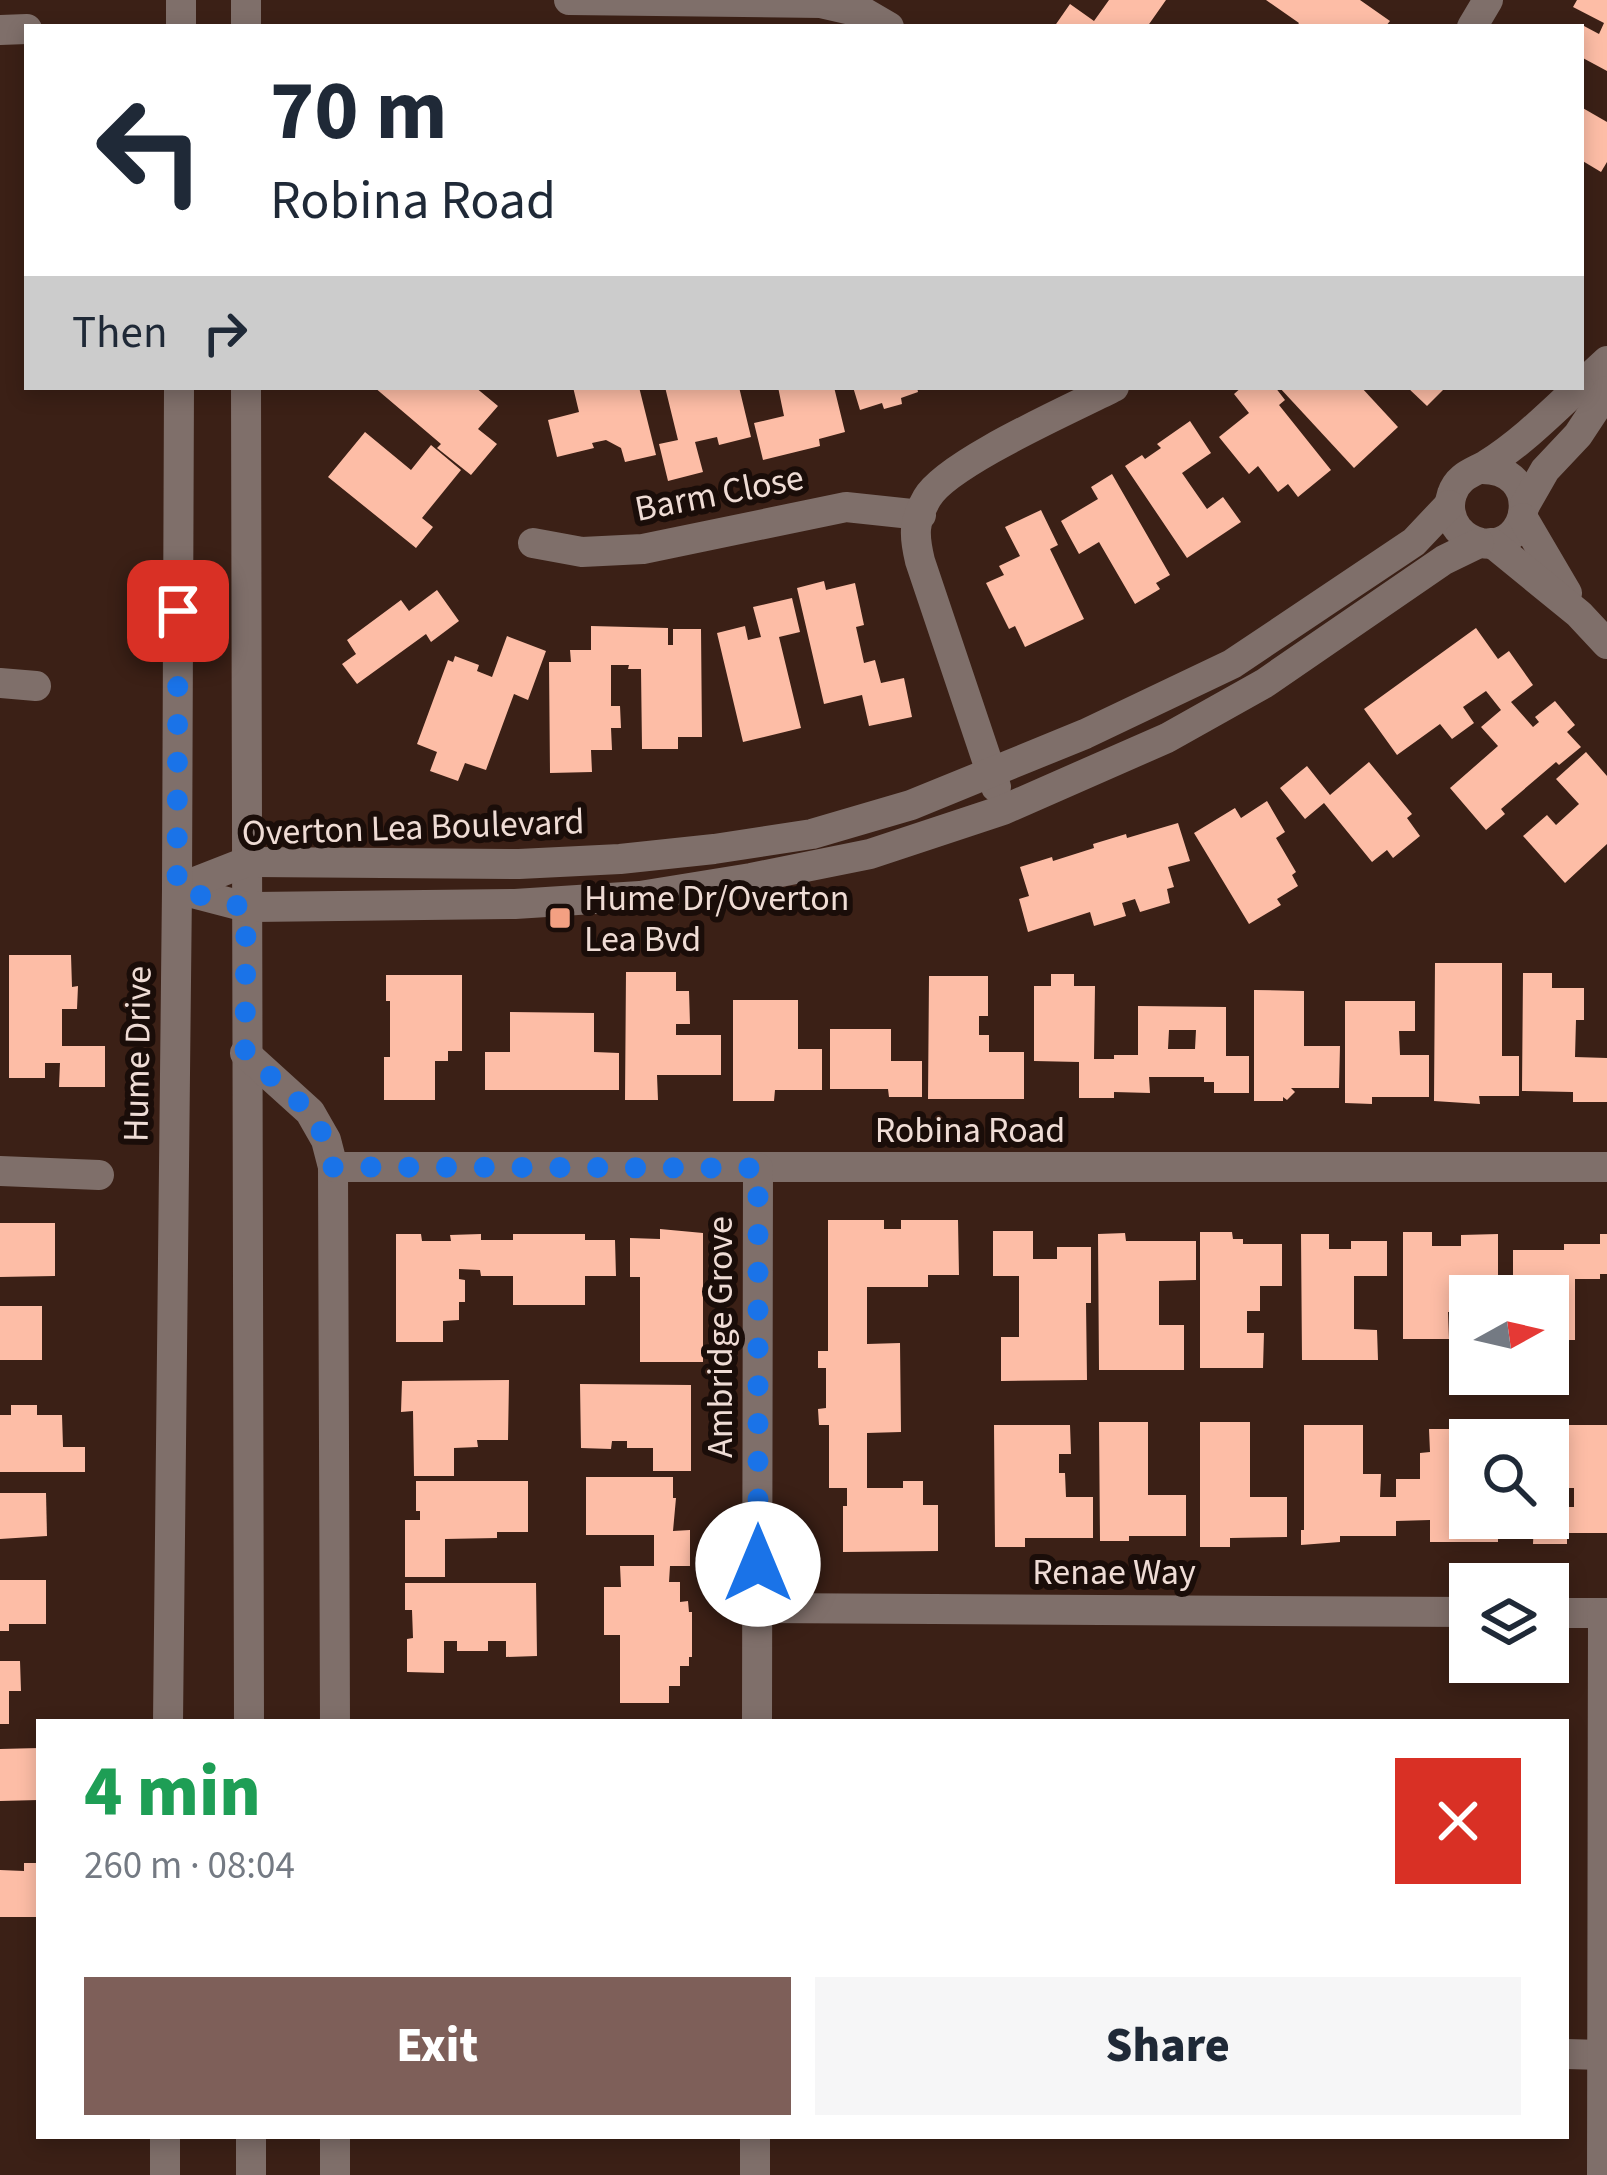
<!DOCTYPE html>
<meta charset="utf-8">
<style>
:root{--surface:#fff;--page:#f6f6f7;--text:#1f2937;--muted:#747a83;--accent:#7e5f59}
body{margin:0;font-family:"Source Sans 3",sans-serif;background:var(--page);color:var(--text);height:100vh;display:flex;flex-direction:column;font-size:45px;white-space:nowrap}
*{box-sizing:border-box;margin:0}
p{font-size:39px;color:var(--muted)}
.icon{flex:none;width:66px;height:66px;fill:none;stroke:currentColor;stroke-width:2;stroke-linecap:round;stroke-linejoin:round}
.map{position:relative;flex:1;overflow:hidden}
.drawer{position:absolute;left:36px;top:1719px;width:1533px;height:420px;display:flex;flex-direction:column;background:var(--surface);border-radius:0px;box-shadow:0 6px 18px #0003}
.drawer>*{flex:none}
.guide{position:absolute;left:24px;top:24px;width:1560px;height:366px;border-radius:0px;box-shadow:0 6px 18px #0003;background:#fff;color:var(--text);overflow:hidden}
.needle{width:78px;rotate:82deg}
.fabs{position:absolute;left:1449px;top:1275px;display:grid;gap:24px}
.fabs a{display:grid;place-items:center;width:120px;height:120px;border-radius:0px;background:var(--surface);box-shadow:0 6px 18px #0003;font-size:60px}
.pin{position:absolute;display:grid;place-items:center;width:102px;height:102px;color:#fff;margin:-51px;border-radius:24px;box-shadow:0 6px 18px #0006}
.me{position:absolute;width:132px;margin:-66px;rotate:0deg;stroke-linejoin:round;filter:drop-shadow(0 0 9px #0008)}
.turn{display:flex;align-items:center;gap:42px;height:252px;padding:0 48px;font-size:54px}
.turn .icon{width:156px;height:156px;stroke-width:2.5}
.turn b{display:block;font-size:84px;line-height:102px}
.then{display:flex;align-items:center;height:114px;padding:0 48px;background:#0003;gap:24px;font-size:45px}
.round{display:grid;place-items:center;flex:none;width:126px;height:126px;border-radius:0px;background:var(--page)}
.summary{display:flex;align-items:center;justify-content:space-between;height:204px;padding:0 48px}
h1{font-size:72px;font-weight:800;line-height:90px;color:#1e9e55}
.primary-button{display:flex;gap:24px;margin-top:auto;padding:24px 48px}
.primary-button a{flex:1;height:138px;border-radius:0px;background:var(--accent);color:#fff;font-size:48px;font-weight:800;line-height:138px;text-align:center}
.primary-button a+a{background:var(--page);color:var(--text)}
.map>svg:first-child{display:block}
</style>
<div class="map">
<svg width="1607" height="2175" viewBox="0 0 1607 2175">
<rect width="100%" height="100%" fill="#3b2016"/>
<!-- building -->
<g fill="#fdbda6" fill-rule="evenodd">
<path d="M1109,0H1166L1147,27H1054L1070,4L1094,21Z"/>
<path d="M1266,0H1360L1390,21L1385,27H1296L1299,23Z"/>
<path d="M1577,0H1607V71L1581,57V31L1584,26L1599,34L1604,23L1573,7Z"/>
<path d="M1581,107L1607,122V162L1601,172L1581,160Z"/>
<path d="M374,387H475L498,406L478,429L497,444L471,475L437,448L441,444Z"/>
<path d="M573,387H639L656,455L625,462L621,448L606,440L592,443L594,448L557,457L548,420L579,412Z"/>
<path d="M665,387H739L751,437L719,445L717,437L695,442L703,472L668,481L659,444L678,440Z"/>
<path d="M778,387H834L845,432L819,439L820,446L763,460L754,423L784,416Z"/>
<path d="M853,387H917L918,392L901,398L902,404L884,409L882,403L860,410Z"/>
<path d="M1242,387H1275L1285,400L1279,405L1331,470L1298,497L1288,484L1278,492L1258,466L1249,474L1219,437L1249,413L1234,394Z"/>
<path d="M1279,387H1361L1398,427L1354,468Z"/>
<path d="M1407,387H1446L1427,406Z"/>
<path d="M1190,421L1211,453L1182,473L1207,509L1223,497L1241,522L1187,558L1125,466L1142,455L1145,459L1161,448L1157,444Z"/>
<path d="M365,432L411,470L431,445L461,470L422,518L433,527L416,548L328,477Z"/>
<path d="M1112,474L1170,575L1156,583L1160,589L1135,604L1099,542L1079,554L1061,521L1098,499L1091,487Z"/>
<path d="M1041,510L1058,545L1050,549L1084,619L1025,647L1015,626L1009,629L986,583L1004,575L999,566L1020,556L1005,527Z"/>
<path d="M824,581L826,590L855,583L864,625L856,627L864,663L875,660L881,683L904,678L912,717L869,726L862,695L824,704L797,588Z"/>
<path d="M437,590L459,621L431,642L426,634L357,684L342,664L356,654L347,640L401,600L409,611Z"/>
<path d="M792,598L800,632L779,637L801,728L743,742L717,633L745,626L748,640L761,637L753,607Z"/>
<path d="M591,626L668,628V645H673V629H701L702,737H678V749H642L641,669H628L629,665H611V706H620L621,728H611L612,750H591L592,772L550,773L549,662H571L570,650H591Z"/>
<path d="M1476,628L1498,659L1509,651L1533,685L1511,702L1533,727L1539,722L1535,717L1555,701L1575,725L1567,732L1581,747L1559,765L1556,762L1501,809L1505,814L1486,830L1450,788L1498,746L1481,727L1501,710L1486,691L1463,707L1474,723L1452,739L1440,724L1397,755L1364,709Z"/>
<path d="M507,636L546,651L528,700L514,694L486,770L465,763L458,781L430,771L437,752L417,744L448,660L453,662L455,656L479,665L477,671L492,677Z"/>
<path d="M1586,752L1607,776V844L1565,883L1523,836L1547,815L1556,825L1579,804L1556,779Z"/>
<path d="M1369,762L1412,814L1407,818L1420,836L1393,858L1387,850L1372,862L1324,803L1305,819L1280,788L1307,766L1330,795Z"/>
<path d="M1267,801L1285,832L1276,838L1296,872L1292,875L1298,886L1277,899L1281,905L1249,924L1194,833L1235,808L1241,818Z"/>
<path d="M1178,823L1190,861L1168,867L1174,887L1167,889L1170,903L1140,912L1135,899L1122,903L1126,916L1094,926L1090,912L1028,932L1019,899L1029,896L1020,867L1052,857L1053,861L1094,848L1093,844L1126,834L1127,838Z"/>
<path d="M9,955H71L72,987L78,986L77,1009H62V1046H105V1087H59L60,1063H45V1078H9Z"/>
<path d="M1435,963H1502V1056H1519V1096H1479L1480,1104L1434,1101Z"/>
<path d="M626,972H676V991H689L690,1024H676V1035H721V1075H657L658,1100H625Z"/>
<path d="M1523,973H1552V988H1584V1020H1576L1575,1057L1607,1058V1102H1573V1092L1522,1091Z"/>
<path d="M1051,974H1074V986H1095L1094,1059H1114V1055H1138V1006L1226,1007V1056H1249V1093H1214V1082H1204V1077H1149L1150,1093L1114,1092V1098H1079V1062L1034,1061V986H1051ZM1169,1030H1196L1195,1049H1168Z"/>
<path d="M386,975H462V1051H448V1061H435V1100H384V1057H390V1001H386Z"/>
<path d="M929,976H988V1016H979V1035H989V1052H1024V1099H928Z"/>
<path d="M1254,990L1304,991V1046H1340L1339,1088H1291L1295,1092L1287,1100L1283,1097V1101H1254Z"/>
<path d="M733,1000H798V1049H822V1090H775L774,1101H733Z"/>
<path d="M1345,1001H1415V1031H1399L1400,1055H1429V1097H1372V1104L1345,1103Z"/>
<path d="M510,1012L594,1013V1052L619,1053V1090H485V1052H510Z"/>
<path d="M830,1029H891V1061H922V1097H889L888,1089H830Z"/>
<path d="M828,1220H884V1229H901V1220H958L959,1275H928V1287H867V1344L900,1343L901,1432L867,1433V1488H903V1481H923V1505H938V1551L843,1552V1506H847V1488H829V1425H819L818,1409L826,1408V1368H818V1351H828Z"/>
<path d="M0,1223H55V1276L0,1277Z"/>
<path d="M660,1229L703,1233V1362H640V1277H630V1238L660,1239Z"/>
<path d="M993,1231H1033V1259H1057V1247H1091V1303H1086L1087,1380L1001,1381V1337H1019V1276H993Z"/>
<path d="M1200,1232H1232L1233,1239H1243V1244H1282V1286H1260V1311H1247V1333H1264L1263,1368H1200Z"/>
<path d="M1403,1232H1432V1246H1461V1235L1498,1234V1275H1469V1312H1448L1449,1339H1403Z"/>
<path d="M1125,1233L1126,1241H1196V1280L1159,1281V1325H1184V1370H1099L1098,1234Z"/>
<path d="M396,1234H421L422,1241H451L450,1235L481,1234V1240H513V1234H585V1240H615L616,1276H585V1305H513V1276H481L480,1270L459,1269V1279L465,1280V1302H459V1320L443,1321V1342H396Z"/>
<path d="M1301,1234H1329V1249H1351V1241H1387V1276H1354V1329L1377,1330L1378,1360H1302Z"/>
<path d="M1600,1234H1607V1274H1600V1279H1575V1340H1557V1358H1548V1296H1513V1250H1564V1244H1600Z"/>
<rect x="0" y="1306" width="42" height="54"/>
<path d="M509,1380L508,1440H477L478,1447L454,1448V1476H414L413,1411L401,1412L402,1381Z"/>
<path d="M580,1384L691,1385V1471H653V1448H627V1441H612L611,1449L581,1448Z"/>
<path d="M11,1405H37V1415H62L63,1447H85V1472H0V1415H11Z"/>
<path d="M1099,1422H1148V1495H1186V1536H1129V1541H1100Z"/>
<path d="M1200,1422H1250V1497H1287V1537L1230,1538V1547H1200Z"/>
<path d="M994,1425H1070L1071,1454H1059V1473H1065L1066,1497H1093V1538H1025V1547H995Z"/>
<path d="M1304,1425H1363V1474H1381L1380,1497H1396V1479H1420V1453L1430,1452L1429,1429H1497L1498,1440H1470V1518H1498V1542H1430V1520L1396,1521V1536H1340V1542L1301,1545V1530H1304Z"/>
<path d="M1562,1425H1607V1533H1567V1544H1533L1534,1518H1548V1507H1574V1488H1562Z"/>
<path d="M586,1477H673V1498H676L673,1531L690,1530V1566H670L669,1582H680V1602L688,1601L689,1612H692V1657H689V1666H680V1686H669V1703H620V1635H604V1587H621L620,1566H654V1535H586Z"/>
<path d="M416,1481H528V1532H497V1538L445,1539V1577H405V1520H420V1511H416Z"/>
<path d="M0,1493H46L47,1536L0,1539Z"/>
<path d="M0,1580H46V1624H9V1631H0Z"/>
<path d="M405,1583H536L537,1656L506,1657V1641H488V1651H457V1641H444V1673L407,1672V1639L413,1638L412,1610H405Z"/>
<path d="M0,1661H20L21,1691H9V1724H0Z"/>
<path d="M39,1748V1800L0,1801V1749Z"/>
<path d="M24,1863H39V1917H0V1870L24,1871Z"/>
</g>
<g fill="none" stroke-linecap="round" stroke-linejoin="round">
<!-- minor -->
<g stroke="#7f6f6a" stroke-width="30">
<path d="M246,0V27"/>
<path d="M569,0L821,3L865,13L889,27"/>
<path d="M181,27V0"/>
<path d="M1472,27L1488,0"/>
<path d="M0,30L27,29"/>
<path d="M1581,385L1607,361"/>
<path d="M246,387L249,1722"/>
<path d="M1480,469C1544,467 1532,552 1481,543C1472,541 1464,536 1458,529C1450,519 1448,505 1452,494C1458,476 1472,473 1486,465C1521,443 1549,415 1579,387"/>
<path d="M1525,505L1545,470L1578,435L1607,391"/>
<path d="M1523,518L1567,593"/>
<path d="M533,543L582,552L643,549L846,507L921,515"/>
<path d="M1492,543L1579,614L1607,644"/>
<path d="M0,683L36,686"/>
<path d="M996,787L920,561C914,536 913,522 927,498C947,463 1073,408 1114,387"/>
<path d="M177,889L246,907L515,904L640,896L751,878L870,854L1003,810L1167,738L1265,683L1444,560L1479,543"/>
<path d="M177,889L246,862L519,864L620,859L714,849L812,834L911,805L1085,734L1232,664L1414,542L1449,505"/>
<path d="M245,1053L310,1112L326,1140L333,1167L335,1722"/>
<path d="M333,1167H1607"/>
<path d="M0,1171L99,1175"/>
<path d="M757,1608L1470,1612"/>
<path d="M1548,1613H1607"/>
<path d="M168,1722L177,889L179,387"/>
<path d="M757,1722L758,1168"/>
<path d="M1566,2054L1602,2055"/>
<path d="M251,2136V2175"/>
<path d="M165,2175V2136"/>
<path d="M335,2175V2136"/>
<path d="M755,2175V2136"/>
<path d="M1602,2175L1603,1613"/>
</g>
</g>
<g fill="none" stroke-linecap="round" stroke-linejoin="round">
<!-- route -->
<path stroke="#1a73e8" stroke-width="21" stroke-dasharray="0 37.8" d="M178,611L177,889L246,908L245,1053L310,1112L326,1140L333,1167L758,1168V1564"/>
</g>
<!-- markers -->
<rect fill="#f3a082" stroke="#1a0d09" stroke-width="4.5" x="548" y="906" width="24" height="24" rx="6"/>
<g text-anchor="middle" stroke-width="12" stroke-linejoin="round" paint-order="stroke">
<!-- street labels -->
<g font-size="36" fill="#efdcd5" stroke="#1a0d09">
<text transform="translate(719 492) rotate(-11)" y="13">Barm Close</text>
<text transform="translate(413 826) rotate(-2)" y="13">Overton Lea Boulevard</text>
<text transform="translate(136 1054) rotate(-89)" y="13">Hume Drive</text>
<text x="970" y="1142">Robina Road</text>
<text transform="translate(719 1337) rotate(-90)" y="13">Ambridge Grove</text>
<text x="1114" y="1584">Renae Way</text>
</g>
<!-- poi labels -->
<g font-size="36" fill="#efdcd5" stroke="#1a0d09" text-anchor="start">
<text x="584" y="910">Hume Dr/Overton<tspan x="584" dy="41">Lea Bvd</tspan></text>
</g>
</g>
</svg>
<div class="fabs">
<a><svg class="needle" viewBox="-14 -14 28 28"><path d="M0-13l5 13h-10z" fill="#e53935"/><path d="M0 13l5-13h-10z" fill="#747a83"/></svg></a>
<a><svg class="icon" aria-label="search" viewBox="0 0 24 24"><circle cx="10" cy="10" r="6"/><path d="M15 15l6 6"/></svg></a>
<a><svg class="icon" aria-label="layers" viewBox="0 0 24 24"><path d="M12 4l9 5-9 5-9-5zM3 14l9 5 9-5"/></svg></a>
</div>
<div class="pin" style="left:178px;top:611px;background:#d93025"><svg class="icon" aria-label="arrive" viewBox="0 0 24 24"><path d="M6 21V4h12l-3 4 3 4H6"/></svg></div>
<svg class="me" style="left:758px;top:1564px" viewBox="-20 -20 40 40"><circle r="19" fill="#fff"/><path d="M0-13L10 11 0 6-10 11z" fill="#1a73e8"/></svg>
<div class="guide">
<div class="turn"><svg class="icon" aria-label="left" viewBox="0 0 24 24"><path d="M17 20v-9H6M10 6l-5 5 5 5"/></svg><div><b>70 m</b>Robina Road</div></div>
<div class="then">Then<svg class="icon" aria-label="right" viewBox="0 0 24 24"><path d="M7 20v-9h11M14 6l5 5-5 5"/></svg></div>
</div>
<section class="drawer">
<div class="summary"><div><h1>4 min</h1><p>260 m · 08:04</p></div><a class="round" style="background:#d93025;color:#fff"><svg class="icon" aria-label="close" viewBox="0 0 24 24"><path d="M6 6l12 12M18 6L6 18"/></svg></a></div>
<div class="primary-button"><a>Exit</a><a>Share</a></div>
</section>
</div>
